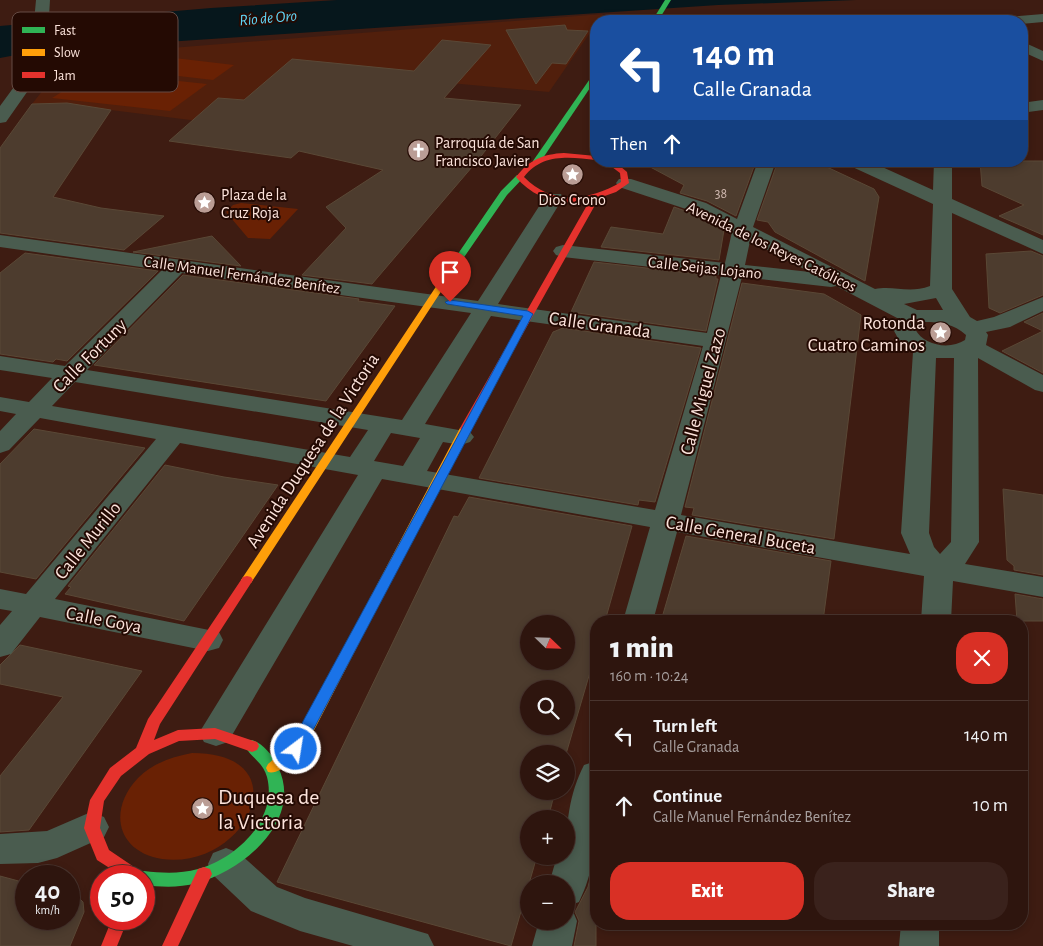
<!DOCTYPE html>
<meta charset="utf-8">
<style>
:root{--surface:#2e150e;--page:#3a221c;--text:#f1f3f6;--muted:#a79f9e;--line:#49342e;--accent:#d93025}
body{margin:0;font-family:"Alegreya Sans",sans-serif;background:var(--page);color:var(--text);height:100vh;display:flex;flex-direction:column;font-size:19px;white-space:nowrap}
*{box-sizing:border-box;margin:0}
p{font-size:16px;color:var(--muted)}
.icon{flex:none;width:28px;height:28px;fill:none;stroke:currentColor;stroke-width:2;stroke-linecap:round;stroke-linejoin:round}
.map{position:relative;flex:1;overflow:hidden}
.side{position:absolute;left:590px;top:615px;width:438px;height:315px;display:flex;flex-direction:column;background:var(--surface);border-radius:20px;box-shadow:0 2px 8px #0003,0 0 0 1px var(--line)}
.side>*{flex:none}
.hud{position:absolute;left:590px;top:15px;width:438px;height:152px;border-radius:20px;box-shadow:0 2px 8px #0003,0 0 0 1px var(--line);background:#1a4fa0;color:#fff;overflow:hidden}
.needle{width:32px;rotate:113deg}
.buttons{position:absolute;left:520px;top:615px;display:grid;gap:10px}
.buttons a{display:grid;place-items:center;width:55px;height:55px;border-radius:50%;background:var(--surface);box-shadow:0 2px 8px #0003,0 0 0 1px var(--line);font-size:25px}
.speed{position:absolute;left:15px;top:865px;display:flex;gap:10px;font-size:25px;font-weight:700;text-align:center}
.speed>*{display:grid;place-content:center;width:65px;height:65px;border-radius:50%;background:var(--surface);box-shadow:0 2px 8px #0003,0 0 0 1px var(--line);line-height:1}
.speed small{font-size:12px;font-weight:400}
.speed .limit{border:8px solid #d22;background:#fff;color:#111}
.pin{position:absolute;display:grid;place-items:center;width:42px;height:42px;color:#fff;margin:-51px -21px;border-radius:50% 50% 50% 0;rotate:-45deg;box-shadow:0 0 5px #0007}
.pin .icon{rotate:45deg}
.me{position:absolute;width:55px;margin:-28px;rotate:31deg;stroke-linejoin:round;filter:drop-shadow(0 0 4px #0008)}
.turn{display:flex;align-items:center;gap:18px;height:105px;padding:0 20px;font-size:22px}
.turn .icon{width:65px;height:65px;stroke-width:2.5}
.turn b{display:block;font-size:35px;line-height:42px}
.then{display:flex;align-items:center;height:48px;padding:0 20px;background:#0003;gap:10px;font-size:19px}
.round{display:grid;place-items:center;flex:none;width:52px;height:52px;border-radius:20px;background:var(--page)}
.summary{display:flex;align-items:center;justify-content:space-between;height:85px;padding:0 20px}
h1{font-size:30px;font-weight:800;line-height:38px}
.action{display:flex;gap:10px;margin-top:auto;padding:10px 20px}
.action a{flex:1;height:58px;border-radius:20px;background:var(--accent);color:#fff;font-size:20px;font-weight:800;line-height:58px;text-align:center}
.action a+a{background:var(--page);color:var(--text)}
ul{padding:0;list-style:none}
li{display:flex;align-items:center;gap:15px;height:70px;padding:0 20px;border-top:1px solid var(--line)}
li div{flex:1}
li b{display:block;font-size:19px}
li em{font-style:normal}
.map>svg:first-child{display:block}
</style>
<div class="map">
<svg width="1043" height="946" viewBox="0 0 1043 946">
<rect width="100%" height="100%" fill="#3e1c12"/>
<!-- built -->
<path fill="#511f0c" d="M603,14L549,92L417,80L317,136L95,108L32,104L70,56Z"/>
<!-- green -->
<g fill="#692104">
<path d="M166,57L234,65L213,80L144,72Z"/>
<path d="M94,72L207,84L170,111L52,98Z"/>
<path d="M241,203L298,209L270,239L248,238L226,212L233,205Z"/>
<path d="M192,753C302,753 247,870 162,859C116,852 108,809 138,778C153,763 172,757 192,753Z"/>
</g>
<!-- water -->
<path fill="#06171c" d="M337,0H856L718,5L136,44L32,52L0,58V26L211,8Z"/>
<!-- building -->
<g fill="#4d3c2e" stroke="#5a4836" fill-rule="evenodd">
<path d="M565,25L567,30L588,31L566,64L552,63L536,84L506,30Z"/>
<path d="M442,40L491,45L444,98L521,105L478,160L372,284L302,275L346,228L326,207L383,170L299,151L291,158L169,141L218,98L244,100L292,59L414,71Z"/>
<path d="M67,103L111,110L53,197L101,208L164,216L124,250L0,233V148L32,104Z"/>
<path d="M639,161H756L736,216L707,201L680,193L684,185Z"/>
<path d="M778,161H814L874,189L879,197L865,281L775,232L768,222L757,220Z"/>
<path d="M980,161H1043V235L999,216L1024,205L982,186Z"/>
<path d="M674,207L691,213L724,230L719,260L601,247L611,227L663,234Z"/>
<path d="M212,236L241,266L133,252Z"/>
<path d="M1031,251L1043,256V295L1000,313L989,308L986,254Z"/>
<path d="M25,253L158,271L67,361L56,359L53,362L0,354V273Z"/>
<path d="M594,262L716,276V279H718L706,331L571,312Z"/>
<path d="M183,275L359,299L358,301L395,306L326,401L94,365Z"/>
<path d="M742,283L824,294L861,315L834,539L692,515L694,508L685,507Z"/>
<path d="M1043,313V331L1024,322Z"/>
<path d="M563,328L701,348L655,502L639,500L638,505L479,478L553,332Z"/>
<path d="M1043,331V373L1002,351Z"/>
<path d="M34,429L145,448L36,579L0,572V464Z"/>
<path d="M165,465L224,477L278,485L184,621L65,594L71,587L68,586Z"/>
<path d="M1003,489L1043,495V575L1014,570V566L1007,560Z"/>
<path d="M469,497L632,526L605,621H596V652L566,754H529V791H555L548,819H529V856H537L511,946L277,882L454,516L458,517ZM529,624H566V661H529ZM529,689H566V726H529Z"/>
<path d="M686,536L831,561L823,621H661Z"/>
<path d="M1015,594L1043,599V621H1017Z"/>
<path d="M20,645L142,671L29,830L0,832V776L63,697L0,684V665Z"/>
<path d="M593,866H596V946H574L579,921L575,912L588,887Z"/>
<path d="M0,876L26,883V919H69V894L76,895L83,902L84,912L70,946H0Z"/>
</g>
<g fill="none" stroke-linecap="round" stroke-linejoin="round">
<!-- street -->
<g fill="#4a5c4f" fill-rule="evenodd">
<path d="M36,0H50L46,65L6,122L0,123V106L30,65Z"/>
<path d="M1043,14V22L1021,24V21H1000L1007,17Z"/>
<path d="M1021,41L1043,51V61L1021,51Z"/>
<path d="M1043,100V110L1021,113V103Z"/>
<path d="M758,161H776L753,227L875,289C894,285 908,294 930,286L933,204L848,165L845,161H869L933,190L934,161H952V199L1043,240V254L952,213V289L970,317L977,321L994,317L1043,297V311L1010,327L986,332L988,335L986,345L1043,375V392L1035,390L978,358L979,542L965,564L1043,577V597L953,581L951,621H921L924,576L677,532L653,621H623L650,527L382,479L228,742L216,746L204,742L199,733L358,475L180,443L55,599L219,632L223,640L219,648L208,651L40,617L11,654L0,657V625L12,611L0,609V589L26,594L156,439L40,418L9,450L0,453V431L16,414L0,411V397L29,402L52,378L0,370V356L65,366L162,270L0,247V235L478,301L547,194H561L563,198L498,304L707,333L721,275L563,257L556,255L553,251L556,247L563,245L725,263L732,232L692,211L619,187L616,183L619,179H631L706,203L737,219ZM750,241L810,272L745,265ZM182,273L471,313L402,420L87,370ZM742,277L831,287L836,286L899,319L893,329L900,342L913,352L901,533L910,554L681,515ZM936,298L943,310H917L904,304ZM491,316L703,346L655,510L427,471L443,442L461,445L470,442L474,437L470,432L425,424ZM925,322C940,322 954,324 966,335L965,340C950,350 924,346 915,329L917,325ZM936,358H954L951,542L940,554L934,547L929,533ZM75,382L368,430L350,457L52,406ZM391,433L420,438L403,466L374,461Z"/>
<path d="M596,761C599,807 600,860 579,902L566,907L572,909L577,921L572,946H532L539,921H566V884H549L557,856H566C566,825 569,794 584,765Z"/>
<path d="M91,812L104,817L109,827L104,837L57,858L38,863L0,864V834L47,831Z"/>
<path d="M226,848L239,853L277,887L305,898L428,934L434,946H353L300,931L251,911L213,875L208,864L213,853Z"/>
<path d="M901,924H939V946H899Z"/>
</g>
<!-- fast -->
<g fill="#30b455" fill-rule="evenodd">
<path d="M665,0H671L658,21H652Z"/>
<path d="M596,72V79L541,161L534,163L533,161L594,73Z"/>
<path d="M517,175L524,177L507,195L458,266H452L451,264L501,191Z"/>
<path d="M252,740C264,744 273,756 278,767C304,820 243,871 197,883C179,888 161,887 144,885V876H137L138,873L144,871C162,873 180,874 198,869C236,859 278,819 267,777C263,762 251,758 245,746L247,742Z"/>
</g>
<!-- slow -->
<g fill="#ff9f0a" fill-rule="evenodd">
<path d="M455,261L459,264L251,583H243L241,580L243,577L451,264Z"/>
<path d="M465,425L470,428L308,742C301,752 281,776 268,772L266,768L268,764L290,745L298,734L460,428Z"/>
</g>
<!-- jam -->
<g fill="#e5322d" fill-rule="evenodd">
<path d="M564,153L596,156V160C570,157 542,153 524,177C552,206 589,201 621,182L620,173L604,161H614L627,172L629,183L616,192L599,198L470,428L465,431L461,430L460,428L590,200C562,207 534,199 516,177C529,160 543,154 564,153Z"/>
<path d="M247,576L251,577L253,580L160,724L154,740L178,730L215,728L257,742L259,746L257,750L252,752L215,739L179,741L149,754L121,776L104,801L100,828L109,850L140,871L142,876H122L97,860L84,828L90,800L110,768L136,748L148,719L243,577Z"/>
<path d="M204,867L210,869L212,874L178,946H162L198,869Z"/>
<path d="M112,919H128L117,946H101Z"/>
</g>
</g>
<!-- route -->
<path fill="#1a73e8" stroke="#114b97" d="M450,300L528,311L533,314L301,753H290L288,749L523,316L447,304L445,302Z"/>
<!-- icons -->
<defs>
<symbol id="church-disc" viewBox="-11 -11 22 22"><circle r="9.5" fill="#ba9d95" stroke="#240a03"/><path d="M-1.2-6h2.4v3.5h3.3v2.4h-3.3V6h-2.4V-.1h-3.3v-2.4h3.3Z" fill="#fff"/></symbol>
<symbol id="sight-disc" viewBox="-11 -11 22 22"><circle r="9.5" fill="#ba9d95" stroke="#240a03"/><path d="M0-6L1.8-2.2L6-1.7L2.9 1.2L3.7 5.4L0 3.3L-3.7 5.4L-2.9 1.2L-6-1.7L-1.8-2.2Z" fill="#fff"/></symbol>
</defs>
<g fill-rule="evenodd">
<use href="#church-disc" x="406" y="138" width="25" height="25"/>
<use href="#sight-disc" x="560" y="162" width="25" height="25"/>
<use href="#sight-disc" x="192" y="190" width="25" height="25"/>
<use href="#sight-disc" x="928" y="320" width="25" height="25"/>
<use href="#sight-disc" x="190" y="796" width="25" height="25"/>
</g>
<g text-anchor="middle" stroke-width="4" stroke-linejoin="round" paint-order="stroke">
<!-- far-number labels -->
<g font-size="14" fill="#d0b9b0">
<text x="721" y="198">38</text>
</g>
<!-- far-water labels -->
<g font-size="16" font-style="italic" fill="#5fd5f6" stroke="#240a03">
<text transform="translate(268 17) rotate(-5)" y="6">Río de Oro</text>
</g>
<!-- far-poi labels -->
<g font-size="16" fill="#fce3db" stroke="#240a03" text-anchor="start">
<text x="435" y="148">Parroquía de San<tspan x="435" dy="18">Francisco Javier</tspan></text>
<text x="221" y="200">Plaza de la<tspan x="221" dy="18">Cruz Roja</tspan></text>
<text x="572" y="205" text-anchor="middle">Dios Crono</text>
</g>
<!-- far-street labels -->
<g font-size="16" fill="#fce3db" stroke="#240a03">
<text transform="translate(772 246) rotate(26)" y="6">Avenida de los Reyes Católicos</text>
<text transform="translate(705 267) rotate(6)" y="6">Calle Seijas Lojano</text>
<text transform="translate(242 274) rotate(8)" y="6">Calle Manuel Fernández Benítez</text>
</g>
<!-- poi labels -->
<g font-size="19" fill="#fce3db" stroke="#240a03" text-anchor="end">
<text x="925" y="329">Rotonda<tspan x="925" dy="22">Cuatro Caminos</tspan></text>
</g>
<!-- street labels -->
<g font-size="19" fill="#fce3db" stroke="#240a03">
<text transform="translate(600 324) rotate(8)" y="7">Calle Granada</text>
<text transform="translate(89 355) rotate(-45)" y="7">Calle Fortuny</text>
<text transform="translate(702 391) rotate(-75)" y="7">Calle Miguel Zazo</text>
<text transform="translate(312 450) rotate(-57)" y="7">Avenida Duquesa de la Victoria</text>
<text transform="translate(741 534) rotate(10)" y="7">Calle General Buceta</text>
<text transform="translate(87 540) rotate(-51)" y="7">Calle Murillo</text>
<text transform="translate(104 619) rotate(11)" y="7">Calle Goya</text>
</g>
<!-- near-poi labels -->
<g font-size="22" fill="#fce3db" stroke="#240a03" text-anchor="start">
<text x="218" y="804">Duquesa de<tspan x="218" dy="25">la Victoria</tspan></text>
</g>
</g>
<!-- legend -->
<rect x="12" y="12" width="166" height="80" rx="8" fill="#240a03" stroke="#654b44" stroke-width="1"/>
<rect x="22" y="27" width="23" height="6" fill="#30b455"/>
<rect x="22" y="49" width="23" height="7" fill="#ff9f0a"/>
<rect x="22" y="72" width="23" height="6" fill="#e5322d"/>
<g font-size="14" fill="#fce3db">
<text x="54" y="35">Fast</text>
<text x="54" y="57">Slow</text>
<text x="54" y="80">Jam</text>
</g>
</svg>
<div class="buttons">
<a><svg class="needle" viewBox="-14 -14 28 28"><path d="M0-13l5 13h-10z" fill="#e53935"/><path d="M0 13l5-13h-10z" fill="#a79f9e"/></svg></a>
<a><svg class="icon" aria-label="search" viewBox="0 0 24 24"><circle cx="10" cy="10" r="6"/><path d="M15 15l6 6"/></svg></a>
<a><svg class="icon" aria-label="layers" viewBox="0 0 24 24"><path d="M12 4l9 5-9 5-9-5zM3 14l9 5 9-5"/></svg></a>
<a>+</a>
<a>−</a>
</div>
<div class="speed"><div>40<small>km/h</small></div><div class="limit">50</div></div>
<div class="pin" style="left:450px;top:302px;background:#d93025"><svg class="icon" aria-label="arrive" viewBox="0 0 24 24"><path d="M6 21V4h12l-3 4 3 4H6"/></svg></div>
<svg class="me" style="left:296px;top:749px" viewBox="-20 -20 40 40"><circle r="17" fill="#1a73e8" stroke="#fff" stroke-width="3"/><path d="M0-11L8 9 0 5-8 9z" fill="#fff"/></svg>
<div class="hud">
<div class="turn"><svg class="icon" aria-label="left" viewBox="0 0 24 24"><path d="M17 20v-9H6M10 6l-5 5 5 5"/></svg><div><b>140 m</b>Calle Granada</div></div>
<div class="then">Then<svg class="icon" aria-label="ahead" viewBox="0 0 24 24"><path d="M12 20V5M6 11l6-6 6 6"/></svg></div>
</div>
<section class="side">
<div class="summary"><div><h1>1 min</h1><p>160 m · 10:24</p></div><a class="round" style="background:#d93025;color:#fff"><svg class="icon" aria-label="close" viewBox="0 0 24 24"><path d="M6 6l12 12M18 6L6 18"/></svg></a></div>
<ul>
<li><svg class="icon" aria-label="left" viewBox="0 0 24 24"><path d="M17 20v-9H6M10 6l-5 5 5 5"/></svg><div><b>Turn left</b><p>Calle Granada</p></div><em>140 m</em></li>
<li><svg class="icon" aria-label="ahead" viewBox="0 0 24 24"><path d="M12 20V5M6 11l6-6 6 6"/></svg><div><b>Continue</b><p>Calle Manuel Fernández Benítez</p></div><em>10 m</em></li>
</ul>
<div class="action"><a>Exit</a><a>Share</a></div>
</section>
</div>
